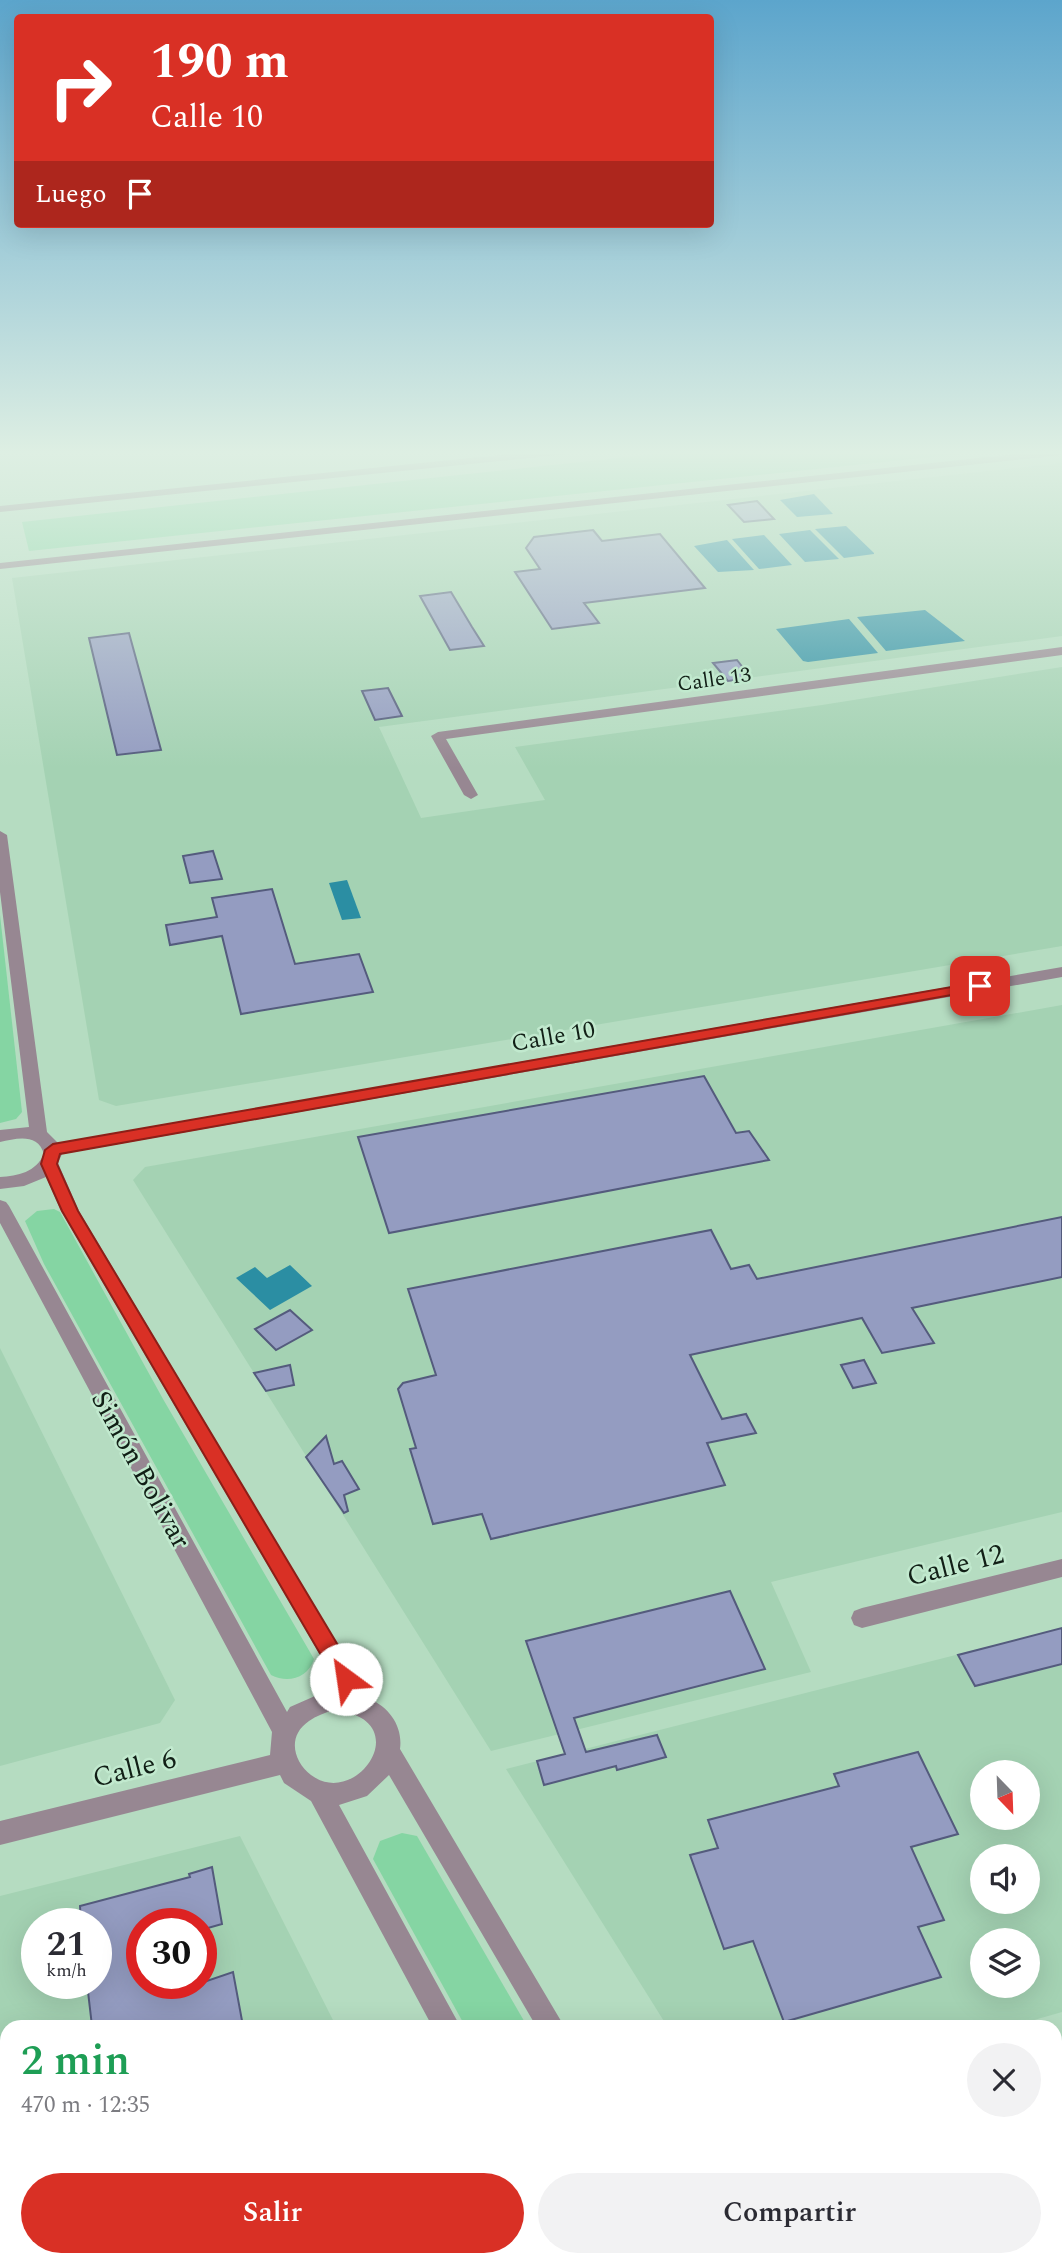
<!DOCTYPE html>
<html lang="es">
<meta charset="utf-8">
<style>
:root{--surface:#fff;--page:#f2f2f3;--text:#2b2b33;--muted:#7c7c81;--accent:#d93025}
body{margin:0;font-family:Spectral,serif;background:var(--page);color:var(--text);height:100vh;display:flex;flex-direction:column;font-size:26px;white-space:nowrap}
*{box-sizing:border-box;margin:0}
p{font-size:23px;color:var(--muted)}
.icon{flex:none;width:38px;height:38px;fill:none;stroke:currentColor;stroke-width:2;stroke-linecap:round;stroke-linejoin:round}
.map{position:relative;flex:1;overflow:hidden}
.sheet{position:absolute;left:0px;top:2020px;width:1062px;height:247px;display:flex;flex-direction:column;background:var(--surface);border-radius:21px 21px 0 0;box-shadow:0 7px 28px #0002}
.sheet>*{flex:none}
.hud{position:absolute;left:14px;top:14px;width:700px;height:214px;border-radius:7px;box-shadow:0 7px 28px #0002;background:#d93025;color:#fff;overflow:hidden}
.needle{width:46px;rotate:157deg}
.tools{position:absolute;left:970px;top:1760px;display:grid;gap:14px}
.tools a{display:grid;place-items:center;width:70px;height:70px;border-radius:50%;background:var(--surface);box-shadow:0 7px 28px #0002;font-size:35px}
.speed{position:absolute;left:21px;top:1908px;display:flex;gap:14px;font-size:35px;font-weight:700;text-align:center}
.speed>*{display:grid;place-content:center;width:91px;height:91px;border-radius:50%;background:var(--surface);box-shadow:0 7px 28px #0002;line-height:1}
.speed small{font-size:18px;font-weight:400}
.speed .limit{border:10px solid #d22;background:#fff;color:#111}
.pin{position:absolute;display:grid;place-items:center;width:60px;height:60px;color:#fff;margin:-30px;border-radius:14px;box-shadow:0 4px 10px #0006}
.me{position:absolute;width:77px;margin:-38px;rotate:329deg;stroke-linejoin:round;filter:drop-shadow(0 0 5px #0008)}
.turn{display:flex;align-items:center;gap:24px;height:147px;padding:0 21px;font-size:32px}
.turn .icon{width:91px;height:91px;stroke-width:2.5}
.turn b{display:block;font-size:49px;line-height:60px}
.then{display:flex;align-items:center;height:66px;padding:0 21px;background:#0003;gap:14px;font-size:26px}
.round{display:grid;place-items:center;flex:none;width:74px;height:74px;border-radius:37px;background:var(--page)}
.overview{display:flex;align-items:center;justify-content:space-between;height:119px;padding:0 21px}
h1{font-size:42px;font-weight:600;line-height:52px;color:#1e9e55}
.action{display:flex;gap:14px;margin-top:auto;padding:14px 21px}
.action a{flex:1;height:80px;border-radius:42px;background:var(--accent);color:#fff;font-size:28px;font-weight:600;line-height:80px;text-align:center}
.action a+a{background:var(--page);color:var(--text)}
.map>svg:first-child{display:block}
</style>
<div class="map">
<svg width="1062" height="2266" viewBox="0 0 1062 2266">
<rect width="100%" height="100%" fill="#b5dcc1"/>
<!-- built -->
<g fill="#a4d2b3" fill-rule="evenodd">
<path d="M1062,463V636L379,727L421,818L545,800L515,747L822,705L1062,667V946L116,1106L99,1100L12,578Z"/>
<path d="M1062,1005V1512L771,1582L811,1672L491,1751L133,1180L145,1167Z"/>
<path d="M0,1348L175,1700L160,1723L0,1766Z"/>
<path d="M1062,1628V2012L1013,2026H667L506,1769ZM982,1773H1027V1818H982ZM982,1857H1027V1902H982ZM982,1941H1027V1986H982Z"/>
<path d="M240,1836L336,2026H7V2259H454L458,2266H0V1896ZM37,1923H96V1983H37ZM142,1923H201V1983H142Z"/>
<path d="M1062,2193V2266H838L858,2259H1055V2196Z"/>
</g>
<!-- green -->
<g fill="#85d5a3">
<path d="M683,451H989L29,551L22,522Z"/>
<path d="M0,915L22,1112L16,1119L0,1123Z"/>
<path d="M54,1209L60,1212L163,1399L314,1659C308,1678 288,1684 271,1675L44,1264L25,1221L37,1211Z"/>
<path d="M402,1833L417,1836L527,2026H465L373,1859L380,1841Z"/>
<path d="M593,2259H662L666,2266H597Z"/>
</g>
<!-- water -->
<g fill="#2b8ea3">
<path d="M814,494L833,514L797,517L780,500Z"/>
<path d="M846,526L874,553V554L844,558L815,529Z"/>
<path d="M810,530L839,559L805,562L779,534Z"/>
<path d="M764,535L792,565L759,569L732,539Z"/>
<path d="M727,540L754,570L718,572L694,546Z"/>
<path d="M925,610L965,641L886,651L857,617Z"/>
<path d="M849,619L878,653L808,662L803,661L776,629Z"/>
<path d="M347,880L361,918L342,920L329,883Z"/>
<path d="M290,1265L312,1286L270,1310L236,1278L255,1267L267,1278Z"/>
</g>
<!-- building -->
<g fill="#949cc1" stroke="#545b7d" stroke-width="2">
<path d="M757,501L774,519L744,522L728,505Z"/>
<path d="M593,530L602,541L660,534L705,588L584,603L599,623L552,629L515,572L540,569L526,548L534,537Z"/>
<path d="M451,592L472,627L484,646L450,650L420,596Z"/>
<path d="M129,633L161,750L117,755L89,638Z"/>
<path d="M737,660L751,678L728,681L713,663Z"/>
<path d="M388,688L402,716L375,720L362,691Z"/>
<path d="M213,851L222,879L190,883L183,856Z"/>
<path d="M272,889L295,964L359,954L373,992L241,1014L222,936L170,945L166,925L217,917L212,898Z"/>
<path d="M704,1076L736,1133L749,1131L769,1160L389,1233L358,1137Z"/>
<path d="M1062,1217V1277L912,1308L934,1343L882,1353L862,1318L690,1355L722,1419L746,1414L756,1433L707,1443L725,1485L491,1539L482,1514L433,1524L410,1449L416,1448L398,1389L403,1383L436,1375L408,1289L711,1230L731,1269L749,1265L757,1279Z"/>
<path d="M290,1310L312,1330L276,1350L255,1329Z"/>
<path d="M864,1360L876,1383L853,1388L841,1365Z"/>
<path d="M290,1365L294,1385L266,1391L254,1373Z"/>
<path d="M326,1436L334,1464L342,1461L359,1489L344,1495L348,1511L344,1513L306,1457Z"/>
<path d="M730,1591L765,1669L574,1718L586,1752L657,1735L666,1757L617,1770L616,1766L544,1785L537,1761L565,1754L526,1641Z"/>
<path d="M1062,1628V1664L975,1686L958,1655Z"/>
<path d="M918,1752L958,1834L911,1847L944,1920L918,1927L941,1977L784,2022L753,1941L724,1949L690,1855L718,1848L708,1820L839,1786L834,1774Z"/>
<path d="M212,1867L222,1924L201,1930V1923H142V1983H201L233,1972L243,2026H92L87,1983H96V1923H81L80,1906L190,1877L189,1874Z"/>
</g>
<g fill="none" stroke-linecap="round" stroke-linejoin="round">
<!-- minor -->
<g fill="#978792" fill-rule="evenodd">
<path d="M1044,451H1062V455L0,569V563Z"/>
<path d="M1062,647V655L446,739L478,795L471,799L464,795L431,736L438,732Z"/>
<path d="M0,831L7,835L47,1132L58,1143L1062,967V977L62,1154L58,1163L79,1211L370,1699C390,1708 403,1727 400,1749L564,2026H536L389,1775L367,1796L339,1805L460,2026H432L311,1801L284,1783L280,1775L0,1845V1821L270,1755L272,1732L0,1223V1200L6,1202L9,1206L287,1712L290,1707L331,1689H340L61,1211L46,1177L24,1186L0,1189V1177C18,1176 36,1172 44,1154C38,1133 17,1138 0,1142V1130L29,1127L0,892ZM333,1710C419,1718 357,1810 311,1775C293,1761 287,1736 309,1721C316,1716 325,1713 333,1710Z"/>
<path d="M1062,1559V1577L862,1628L854,1625L851,1618L854,1611L862,1608Z"/>
<path d="M1062,2086V2114L1055,2116V2088Z"/>
<path d="M560,2259H590L593,2266H563Z"/>
<path d="M674,2259H705L708,2266H677Z"/>
</g>
<!-- tertiary -->
<path fill="#978792" fill-rule="evenodd" d="M539,451H573L568,454L0,512V506Z"/>
</g>
<!-- sky -->
<linearGradient id="sky" x2="0" y2="1"><stop stop-color="#5ca5cc"/><stop offset="0.59" stop-color="#deefe3"/><stop offset="1" stop-color="#deefe3" stop-opacity="0"/></linearGradient>
<rect width="1062" height="768" fill="url(#sky)"/>
<!-- route -->
<path fill="#d93025" stroke="#8d1f18" stroke-width="2" d="M980,982L987,986L985,989L60,1154L57,1164L78,1211L354,1672L357,1679L354,1686L346,1688L339,1686L62,1211L41,1164L45,1150L53,1144Z"/>
<g text-anchor="middle" stroke-width="5" stroke-linejoin="round" paint-order="stroke">
<!-- far-street labels -->
<g font-size="21" fill="#111f16" stroke="#c1e9ce">
<text transform="translate(714 679) rotate(-8)" y="7">Calle 13</text>
</g>
<!-- street labels -->
<g font-size="24" fill="#111f16" stroke="#c1e9ce">
<text transform="translate(553 1036) rotate(-10)" y="8">Calle 10</text>
</g>
<!-- near-street labels -->
<g font-size="28" fill="#111f16" stroke="#c1e9ce">
<text transform="translate(142 1469) rotate(61)" y="10">Simón Bolivar</text>
<text transform="translate(955 1564) rotate(-14)" y="10">Calle 12</text>
<text transform="translate(134 1767) rotate(-14)" y="10">Calle 6</text>
</g>
</g>
</svg>
<div class="tools">
<a><svg class="needle" viewBox="-14 -14 28 28"><path d="M0-13l5 13h-10z" fill="#e53935"/><path d="M0 13l5-13h-10z" fill="#7c7c81"/></svg></a>
<a><svg class="icon" aria-label="sound" viewBox="0 0 24 24"><path d="M4 9h4l5-4v14l-5-4H4zM17 9q2 3 0 6"/></svg></a>
<a><svg class="icon" aria-label="layers" viewBox="0 0 24 24"><path d="M12 4l9 5-9 5-9-5zM3 14l9 5 9-5"/></svg></a>
</div>
<div class="speed"><div>21<small>km/h</small></div><div class="limit">30</div></div>
<div class="pin" style="left:980px;top:986px;background:#d93025"><svg class="icon" aria-label="arrive" viewBox="0 0 24 24"><path d="M6 21V4h12l-3 4 3 4H6"/></svg></div>
<svg class="me" style="left:346px;top:1679px" viewBox="-20 -20 40 40"><circle r="19" fill="#fff"/><path d="M0-13L10 11 0 6-10 11z" fill="#d93025"/></svg>
<div class="hud">
<div class="turn"><svg class="icon" aria-label="right" viewBox="0 0 24 24"><path d="M7 20v-9h11M14 6l5 5-5 5"/></svg><div><b>190 m</b>Calle 10</div></div>
<div class="then">Luego<svg class="icon" aria-label="arrive" viewBox="0 0 24 24"><path d="M6 21V4h12l-3 4 3 4H6"/></svg></div>
</div>
<section class="sheet">
<div class="overview"><div><h1>2 min</h1><p>470 m · 12:35</p></div><a class="round"><svg class="icon" aria-label="close" viewBox="0 0 24 24"><path d="M6 6l12 12M18 6L6 18"/></svg></a></div>
<div class="action"><a>Salir</a><a>Compartir</a></div>
</section>
</div>
